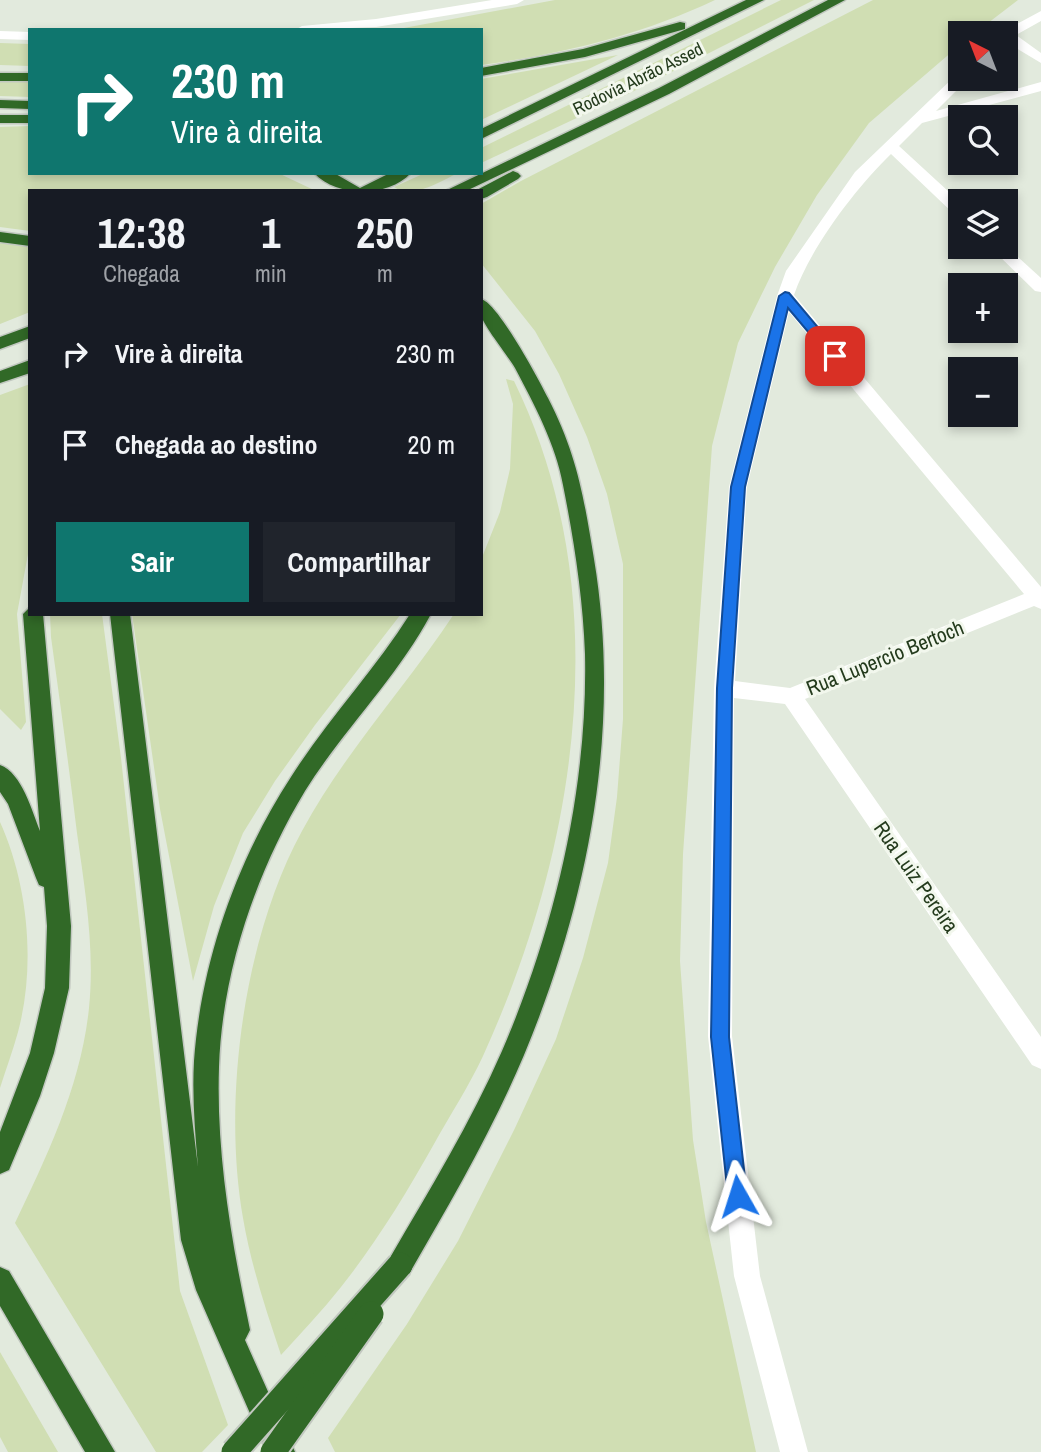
<!DOCTYPE html>
<html lang="pt">
<meta charset="utf-8">
<style>
:root{--surface:#171b24;--page:#20242c;--text:#f1f3f6;--muted:#9ea1a6;--accent:#0f766e}
body{margin:0;font-family:"Archivo Narrow",sans-serif;background:var(--page);color:var(--text);height:100vh;display:flex;flex-direction:column;font-size:26px;white-space:nowrap}
*{box-sizing:border-box;margin:0}
p{font-size:23px;color:var(--muted)}
.icon{flex:none;width:38px;height:38px;fill:none;stroke:currentColor;stroke-width:2;stroke-linecap:round;stroke-linejoin:round}
.map{position:relative;flex:1;overflow:hidden}
.drawer{position:absolute;left:28px;top:189px;width:455px;height:427px;display:flex;flex-direction:column;background:var(--surface);border-radius:0px;box-shadow:0 4px 10px #0003}
.drawer>*{flex:none}
.guide{position:absolute;left:28px;top:28px;width:455px;height:147px;border-radius:0px;box-shadow:0 4px 10px #0003;background:#0f766e;color:#fff;overflow:hidden}
.needle{width:46px;rotate:318deg}
.buttons{position:absolute;left:948px;top:21px;display:grid;gap:14px}
.buttons a{display:grid;place-items:center;width:70px;height:70px;border-radius:0px;background:var(--surface);box-shadow:0 4px 10px #0003;font-size:35px}
.pin{position:absolute;display:grid;place-items:center;width:60px;height:60px;color:#fff;margin:-30px;border-radius:14px;box-shadow:0 4px 10px #0006}
.me{position:absolute;width:77px;margin:-38px;rotate:354deg;stroke-linejoin:round;filter:drop-shadow(0 0 5px #0008)}
.turn{display:flex;align-items:center;gap:24px;height:147px;padding:0 28px;font-size:32px}
.turn .icon{width:91px;height:91px;stroke-width:2.5}
.turn b{display:block;font-size:49px;line-height:60px}
.eta{display:flex;justify-content:space-evenly;align-items:center;height:119px;text-align:center}
.eta b{font-size:42px;font-weight:700;line-height:49px}
.button{display:flex;gap:14px;margin-top:auto;padding:14px 28px}
.button a{flex:1;height:80px;border-radius:0px;background:var(--accent);color:#fff;font-size:28px;font-weight:700;line-height:80px;text-align:center}
.button a+a{background:var(--page);color:var(--text)}
ul{padding:0;list-style:none}
li{display:flex;align-items:center;gap:21px;height:91px;padding:0 28px}
li div{flex:1}
li b{display:block;font-size:26px}
li em{font-style:normal}
.map>svg:first-child{display:block}
</style>
<div class="map">
<svg width="1041" height="1452" viewBox="0 0 1041 1452">
<rect width="100%" height="100%" fill="#e2eadd"/>
<!-- green -->
<g fill="#d0deb3">
<path d="M555,0H715C641,35 562,54 481,65V30H393Z"/>
<path d="M781,0H814L630,93L481,163V148Z"/>
<path d="M873,0H1018L975,33H961V44L869,123L817,195L775,267L738,343L712,446L683,854L680,961L693,1140L706,1222L756,1452H335L328,1438L407,1324L458,1241L515,1128L556,1039L583,958L608,863L617,797L623,719V564L607,494L587,437L559,374L535,331L481,263V204L521,181Z"/>
<path d="M0,43L30,44V66L0,65Z"/>
<path d="M618,55L481,120V79Z"/>
<path d="M0,80L30,81V97L0,96Z"/>
<path d="M30,126V173H278L316,191H30V231L0,227V127Z"/>
<path d="M425,173H458C441,181 412,200 394,187Z"/>
<path d="M0,243L30,247V312L0,324Z"/>
<path d="M506,379L514,381C618,594 578,847 483,1056C469,1086 450,1115 434,1144C406,1194 376,1243 341,1287C322,1311 301,1333 281,1355C266,1310 251,1265 243,1218C222,1099 244,937 302,831C344,753 405,688 454,614H481V560L500,512L510,469L513,404Z"/>
<path d="M30,384V543L17,614L26,722L21,730L0,709V395Z"/>
<path d="M50,614H102L121,758L180,1291L228,1425L202,1452H156L15,1223C48,1154 81,1085 89,1008C95,949 85,890 77,833C69,767 60,702 51,637Z"/>
<path d="M132,614H401L315,725L275,781L243,833L214,906L193,981L160,809Z"/>
<path d="M0,822C28,884 36,965 18,1032C13,1050 6,1069 0,1088Z"/>
<path d="M0,1352L58,1452H8L0,1437Z"/>
</g>
<g fill="none" stroke-linecap="round" stroke-linejoin="round">
<defs>
<g id="highway">
<path d="M746,0H764L481,139V129Z"/>
<path d="M828,0H845L669,94L466,191H445L659,88Z"/>
<path d="M680,22L685,23V29L585,57L481,76V68L583,49Z"/>
<rect x="0" y="73" width="30" height="8"/>
<path d="M0,100L30,101V109L0,108Z"/>
<rect x="0" y="115" width="30" height="8"/>
<path d="M513,171L518,173L521,176L518,179L487,197L481,199V191H475Z"/>
<path d="M314,173H334L360,188L390,173H411C387,198 338,198 314,173Z"/>
<path d="M0,232L30,236V246L0,242Z"/>
<path d="M481,299C498,303 539,380 548,398C577,454 584,498 594,559C622,727 589,899 524,1055C492,1131 450,1203 409,1274L400,1278L391,1274L387,1265L391,1256C430,1189 471,1122 502,1051C555,928 588,788 585,654C583,598 574,540 563,485C556,445 534,404 515,368C508,356 483,325 481,315C480,310 481,304 481,299Z"/>
<path d="M30,326V338L0,349V337Z"/>
<path d="M30,360V373L0,383V371Z"/>
<path d="M30,607V614H43L71,926L69,988L54,1053L40,1096L9,1170L0,1174V1132L30,1053L45,988L47,926L44,887L39,885L36,878L8,804L0,792V765C22,773 32,811 40,831L23,614Z"/>
<path d="M110,614H130L198,1167C195,1132 192,1096 194,1061C201,962 237,860 291,777C327,720 374,671 410,614H431C397,678 343,730 305,791C256,872 222,972 219,1067C216,1155 232,1244 250,1330L245,1340L295,1452H267L196,1290L181,1240Z"/>
<path d="M0,1267L9,1271L115,1452H85L0,1306Z"/>
</g>
</defs>
<!-- highway casing -->
<use href="#highway" stroke="#c2c8c0" stroke-width="3"/>
<!-- minor -->
<g fill="#fff" fill-rule="evenodd">
<path d="M492,0H524L517,4L376,27L295,30L302,26L376,19Z"/>
<path d="M1041,11V21L1016,35L1041,53V63L1006,42V33H1000Z"/>
<path d="M0,31L30,32V40L0,39Z"/>
<path d="M961,74V79H968L936,111L1041,82V91L922,123L899,146L961,203V217L955,215L891,154C855,189 810,248 794,295L1041,587V609L1034,606L805,699L1041,1037V1069L1032,1065L785,704L734,698L732,1036L760,1276L808,1452H780L734,1276L708,1036L714,688L729,487L777,296L786,271L855,172L956,75ZM789,312L1024,594L790,688L735,681L747,487Z"/>
<path d="M1006,246L1041,278V292L1035,291L990,247Z"/>
</g>
<!-- highway -->
<use href="#highway" fill="#316927" fill-rule="evenodd"/>
<defs>
<g id="highway-bridge">
<path d="M234,1452L400,1265"/>
<path d="M273,1452L371,1314"/>
</g>
</defs>
<!-- highway-bridge casing -->
<use href="#highway-bridge" stroke="#c2c8c0" stroke-width="29" stroke-linecap="butt"/>
<!-- highway-bridge -->
<use href="#highway-bridge" stroke="#316927" stroke-width="25"/>
</g>
<!-- route -->
<path fill="#1a73e8" stroke="#114b97" stroke-width="2" d="M785,292L789,293L842,356L840,359H831L788,308L745,487L732,688L729,1037L747,1196L745,1203L738,1206L731,1203L728,1196L711,1037L717,688L731,487L779,296Z"/>
<g text-anchor="middle" stroke-width="6" stroke-linejoin="round" paint-order="stroke">
<!-- far-street labels -->
<g font-size="18" fill="#243b1d" stroke="#f2f7ed">
<text transform="translate(638 79) rotate(-26)" y="6">Rodovia Abrão Assed</text>
</g>
<!-- street labels -->
<g font-size="21" fill="#243b1d" stroke="#f2f7ed">
<text transform="translate(885 658) rotate(-22)" y="7">Rua Lupercio Bertoch</text>
<text transform="translate(916 877) rotate(55)" y="7">Rua Luiz Pereira</text>
</g>
</g>
</svg>
<div class="buttons">
<a><svg class="needle" viewBox="-14 -14 28 28"><path d="M0-13l5 13h-10z" fill="#e53935"/><path d="M0 13l5-13h-10z" fill="#9ea1a6"/></svg></a>
<a><svg class="icon" aria-label="search" viewBox="0 0 24 24"><circle cx="10" cy="10" r="6"/><path d="M15 15l6 6"/></svg></a>
<a><svg class="icon" aria-label="layers" viewBox="0 0 24 24"><path d="M12 4l9 5-9 5-9-5zM3 14l9 5 9-5"/></svg></a>
<a>+</a>
<a>−</a>
</div>
<div class="pin" style="left:835px;top:356px;background:#d93025"><svg class="icon" aria-label="arrive" viewBox="0 0 24 24"><path d="M6 21V4h12l-3 4 3 4H6"/></svg></div>
<svg class="me" style="left:738px;top:1196px" viewBox="-20 -20 40 40"><path d="M0-17L14 15 0 8-14 15z" fill="#1a73e8" stroke="#fff" stroke-width="4"/></svg>
<div class="guide">
<div class="turn"><svg class="icon" aria-label="right" viewBox="0 0 24 24"><path d="M7 20v-9h11M14 6l5 5-5 5"/></svg><div><b>230 m</b>Vire à direita</div></div>
</div>
<section class="drawer">
<div class="eta">
<div><b>12:38</b><p>Chegada</p></div>
<div><b>1</b><p>min</p></div>
<div><b>250</b><p>m</p></div>
</div>
<ul>
<li><svg class="icon" aria-label="right" viewBox="0 0 24 24"><path d="M7 20v-9h11M14 6l5 5-5 5"/></svg><div><b>Vire à direita</b></div><em>230 m</em></li>
<li><svg class="icon" aria-label="arrive" viewBox="0 0 24 24"><path d="M6 21V4h12l-3 4 3 4H6"/></svg><div><b>Chegada ao destino</b></div><em>20 m</em></li>
</ul>
<div class="button"><a>Sair</a><a>Compartilhar</a></div>
</section>
</div>
